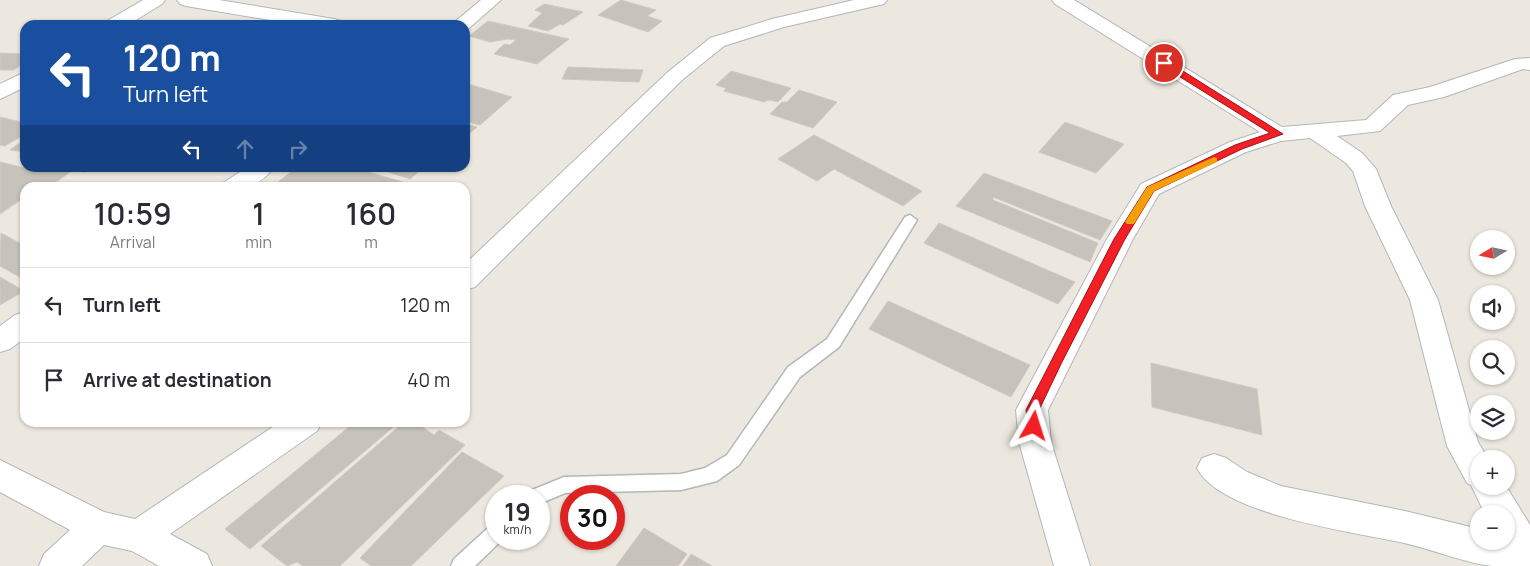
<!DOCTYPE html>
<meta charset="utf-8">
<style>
:root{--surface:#fff;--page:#f7f7f7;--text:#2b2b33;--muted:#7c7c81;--line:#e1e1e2}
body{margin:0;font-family:Manrope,sans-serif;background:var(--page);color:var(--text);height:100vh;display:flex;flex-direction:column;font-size:19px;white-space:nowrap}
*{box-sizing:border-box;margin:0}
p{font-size:16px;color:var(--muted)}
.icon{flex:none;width:28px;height:28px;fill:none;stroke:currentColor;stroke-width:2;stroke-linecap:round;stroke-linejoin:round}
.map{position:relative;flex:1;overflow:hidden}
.side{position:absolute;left:20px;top:182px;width:450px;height:245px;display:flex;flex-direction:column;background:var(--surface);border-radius:15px;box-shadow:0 1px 4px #0004}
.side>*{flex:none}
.top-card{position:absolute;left:20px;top:20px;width:450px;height:152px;border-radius:15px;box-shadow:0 1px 4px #0004;background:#1a4fa0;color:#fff;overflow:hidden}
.needle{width:32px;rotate:260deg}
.tools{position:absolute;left:1470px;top:230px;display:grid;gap:10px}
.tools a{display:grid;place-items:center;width:45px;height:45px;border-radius:50%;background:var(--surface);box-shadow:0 1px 4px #0004;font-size:25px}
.speed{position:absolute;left:485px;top:485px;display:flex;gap:10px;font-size:25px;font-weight:700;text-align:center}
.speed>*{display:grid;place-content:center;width:65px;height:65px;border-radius:50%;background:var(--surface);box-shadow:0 1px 4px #0004;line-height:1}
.speed small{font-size:12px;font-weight:400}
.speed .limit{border:8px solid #d22;background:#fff;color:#111}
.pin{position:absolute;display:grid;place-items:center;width:42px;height:42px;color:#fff;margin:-21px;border:2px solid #fff;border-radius:50%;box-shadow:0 1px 5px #0007}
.me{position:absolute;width:55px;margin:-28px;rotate:6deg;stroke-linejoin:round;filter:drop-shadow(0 0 4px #0008)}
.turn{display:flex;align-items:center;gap:18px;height:105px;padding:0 20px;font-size:22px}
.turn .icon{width:65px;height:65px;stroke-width:2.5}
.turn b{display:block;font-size:35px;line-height:42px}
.lanes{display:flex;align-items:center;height:48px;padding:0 20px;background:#0003;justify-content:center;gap:25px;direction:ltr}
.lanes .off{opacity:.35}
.eta{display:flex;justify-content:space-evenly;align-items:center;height:85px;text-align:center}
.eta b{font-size:30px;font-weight:600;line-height:35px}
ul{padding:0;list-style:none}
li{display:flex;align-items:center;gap:15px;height:75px;padding:0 20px;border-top:1px solid var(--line)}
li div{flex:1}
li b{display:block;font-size:19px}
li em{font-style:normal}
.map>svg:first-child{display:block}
</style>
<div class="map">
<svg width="1530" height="566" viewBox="0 0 1530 566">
<rect width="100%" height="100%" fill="#ece8df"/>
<!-- building -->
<g fill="#c7c3bc" stroke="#d1c9bd">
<path d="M621,0L656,10L647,16L662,21L648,32L598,15Z"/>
<path d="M544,4L583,12L563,25L560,24L548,31L528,26L542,13L535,10Z"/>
<path d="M488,21L569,39L537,64L494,54L504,44L510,45L516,40L508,39L490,42L469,36Z"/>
<path d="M0,53L25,54V62L14,70H0Z"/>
<path d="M568,67L643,70L639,82L562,79Z"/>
<path d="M731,71L791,88L778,102L769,100L764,102L724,91L726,88L716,85Z"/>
<path d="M465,83L512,97L480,125L465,121Z"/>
<path d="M799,90L837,102L813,128L770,114L782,102H787Z"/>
<path d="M0,117L25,123V134L5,146L0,145Z"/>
<path d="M1065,122L1124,144L1096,173L1039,152Z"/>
<path d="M465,124L477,127L465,137Z"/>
<path d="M814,135L922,191L903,206L834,169L817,181L778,159Z"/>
<path d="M25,139V152L10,150Z"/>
<path d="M0,162L25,168L70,172L48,188H25V197L0,214Z"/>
<path d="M56,168H91L84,172Z"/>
<path d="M296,168H354L403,182L398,188H294L278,182Z"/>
<path d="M376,168H423L410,179Z"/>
<path d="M984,173L1112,221L1100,240L993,197V200L1098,243L1090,262L956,206Z"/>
<path d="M939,223L1075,282L1058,304L924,243Z"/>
<path d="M1,233L25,246V280L0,266Z"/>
<path d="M0,277L24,291L0,305Z"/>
<path d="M888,301L1030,365L1011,397L869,329Z"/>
<path d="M1151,363L1257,389L1262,435L1152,407Z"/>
<path d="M355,422L398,423L250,549L225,529Z"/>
<path d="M404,422H415L434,435L439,430L465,445L340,566H303L297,562L287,566L261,546Z"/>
<path d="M462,452L504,476L411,566H371L360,558Z"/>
<path d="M644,528L687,554L678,566H616Z"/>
<path d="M691,554L712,566H683Z"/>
</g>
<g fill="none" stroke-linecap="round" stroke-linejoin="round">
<defs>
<g id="lane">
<path d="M910,215L917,220L839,347L800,377L739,465L717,481L681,490L565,493L539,504V496H530L532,490L564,477L681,474L705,468L727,455L788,367L827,339L905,217Z"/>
<path d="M496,524V539H503L475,566H451L454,559L489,527Z"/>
</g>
<g id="street">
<path d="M143,0H165L162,4L128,25H104L107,21Z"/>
<path d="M177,0H219L334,19L341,21L344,25H300L186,6L180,4Z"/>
<path d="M481,0H501L468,29L465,30V25H451Z"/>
<path d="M854,0H887L884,4L784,27L724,46L682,80L475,287L465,290V264L668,72L710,38L772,19Z"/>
<path d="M1052,0H1074L1282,127L1366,120L1393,95L1430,87L1515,59L1530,58V70L1523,69L1444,97L1408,105L1380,131L1337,136L1362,153L1376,169L1391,206L1438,300L1478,442L1488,459H1479V486H1506L1530,525V566C1518,566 1504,566 1492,566C1465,563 1431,549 1404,543C1355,532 1220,515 1197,468L1202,458L1214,454L1226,458L1247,472L1281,486L1405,511L1479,529V541H1506V514H1485L1471,485L1467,483L1447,446L1410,300L1365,206L1353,171L1346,163L1310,138L1281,141L1246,152L1159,194L1133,239L1048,410L1051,442L1090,566H1054L1019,442L1016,410L1107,239L1141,184L1230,142L1260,132L1055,4Z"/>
<path d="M25,72V87L0,99V84Z"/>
<path d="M246,168H273C259,188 242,188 220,188L223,183Z"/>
<path d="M25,312V338L10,349L0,352V326L15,315Z"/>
<path d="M280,422H322L317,431L170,534L207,554L212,566H159L132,551L104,545L82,566H39L44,554L70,530L0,492V460L104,512L135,519Z"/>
</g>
</defs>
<!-- lane casing -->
<use href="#lane" stroke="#b2b7bb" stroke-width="3"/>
<!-- street casing -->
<use href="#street" stroke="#b2b7bb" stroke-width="2"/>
<!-- lane -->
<use href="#lane" fill="#fff" fill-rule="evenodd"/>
<!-- street -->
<use href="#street" fill="#fff" fill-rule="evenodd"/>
</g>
<!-- route -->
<path fill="#f21f24" stroke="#9d1417" d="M1161,61H1167L1283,134L1242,149L1154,191L1125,239L1062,362L1039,410L1040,426L1038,430H1029L1026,410L1114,239L1147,187L1235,145L1270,133L1161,65Z"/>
<!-- slow -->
<path fill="#f59e0b" d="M1214,157L1217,158V162L1154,191L1134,224H1127L1125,222L1147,187Z"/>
</svg>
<div class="tools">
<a><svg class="needle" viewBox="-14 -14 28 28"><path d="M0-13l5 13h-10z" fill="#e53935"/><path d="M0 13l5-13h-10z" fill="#7c7c81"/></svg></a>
<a><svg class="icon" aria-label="sound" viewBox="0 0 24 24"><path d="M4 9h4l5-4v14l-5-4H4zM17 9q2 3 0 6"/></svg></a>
<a><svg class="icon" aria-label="search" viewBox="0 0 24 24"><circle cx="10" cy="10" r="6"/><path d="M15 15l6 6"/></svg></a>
<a><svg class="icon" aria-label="layers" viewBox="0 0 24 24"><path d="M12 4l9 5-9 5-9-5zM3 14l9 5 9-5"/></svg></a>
<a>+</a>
<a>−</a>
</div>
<div class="speed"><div>19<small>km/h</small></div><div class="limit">30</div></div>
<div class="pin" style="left:1164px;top:63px;background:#d93025"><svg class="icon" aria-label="arrive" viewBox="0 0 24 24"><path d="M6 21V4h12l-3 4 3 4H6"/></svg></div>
<svg class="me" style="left:1034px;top:426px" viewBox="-20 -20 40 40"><path d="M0-17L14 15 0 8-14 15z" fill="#f21f24" stroke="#fff" stroke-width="4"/></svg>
<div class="top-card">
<div class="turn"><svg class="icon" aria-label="left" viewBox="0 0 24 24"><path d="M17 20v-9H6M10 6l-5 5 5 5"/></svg><div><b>120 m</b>Turn left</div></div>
<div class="lanes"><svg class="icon" aria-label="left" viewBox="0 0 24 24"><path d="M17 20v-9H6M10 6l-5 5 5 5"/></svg><svg class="icon off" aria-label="ahead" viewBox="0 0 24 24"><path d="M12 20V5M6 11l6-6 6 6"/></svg><svg class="icon off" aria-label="right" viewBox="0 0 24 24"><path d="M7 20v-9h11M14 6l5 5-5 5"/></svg></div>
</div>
<section class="side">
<div class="eta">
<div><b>10:59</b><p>Arrival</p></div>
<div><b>1</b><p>min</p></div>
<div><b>160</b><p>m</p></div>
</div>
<ul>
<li><svg class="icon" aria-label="left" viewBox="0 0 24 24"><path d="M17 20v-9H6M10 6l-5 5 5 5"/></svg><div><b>Turn left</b></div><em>120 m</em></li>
<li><svg class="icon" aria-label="arrive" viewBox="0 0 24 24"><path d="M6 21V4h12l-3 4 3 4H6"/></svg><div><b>Arrive at destination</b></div><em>40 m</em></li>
</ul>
</section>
</div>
